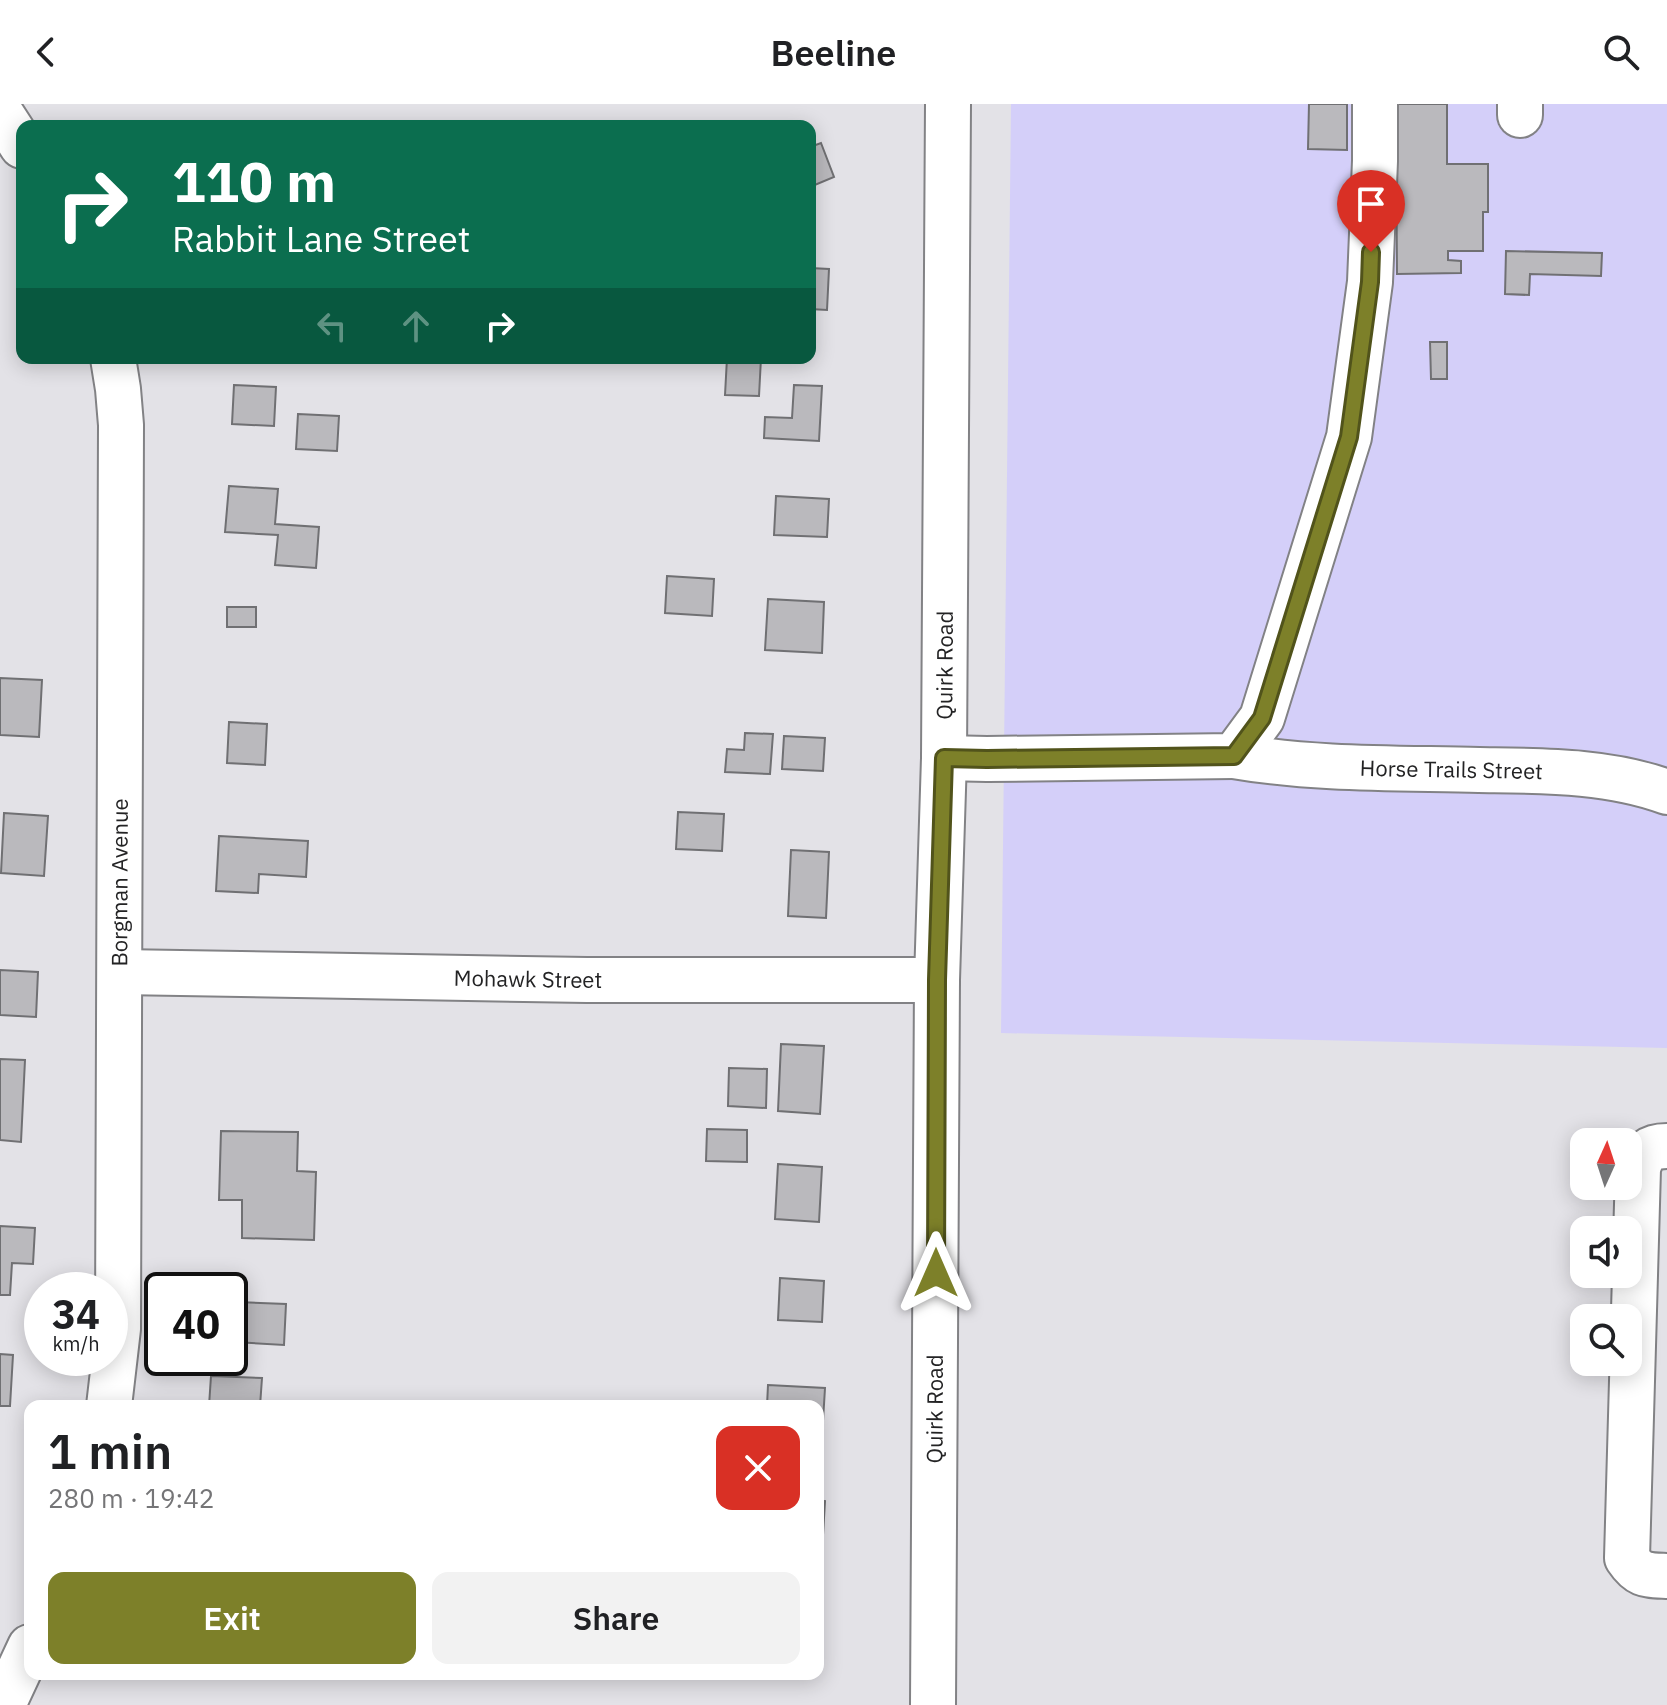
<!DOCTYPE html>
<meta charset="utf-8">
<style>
:root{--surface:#fff;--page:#f2f2f2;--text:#202124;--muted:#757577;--accent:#7d8029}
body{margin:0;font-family:"IBM Plex Sans",sans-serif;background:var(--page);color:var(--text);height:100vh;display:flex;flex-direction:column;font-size:30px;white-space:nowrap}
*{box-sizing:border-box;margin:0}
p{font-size:26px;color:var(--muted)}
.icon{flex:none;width:44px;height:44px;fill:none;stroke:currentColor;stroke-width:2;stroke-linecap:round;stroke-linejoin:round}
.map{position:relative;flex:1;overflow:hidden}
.sheet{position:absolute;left:24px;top:1296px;width:800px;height:280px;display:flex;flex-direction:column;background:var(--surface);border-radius:16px;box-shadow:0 4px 20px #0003}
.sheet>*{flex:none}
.guide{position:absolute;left:16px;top:16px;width:800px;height:244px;border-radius:16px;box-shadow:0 4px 20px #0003;background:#0b6e4f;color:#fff;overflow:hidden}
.needle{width:52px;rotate:3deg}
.buttons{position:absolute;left:1570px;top:1024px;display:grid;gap:16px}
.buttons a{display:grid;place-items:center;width:72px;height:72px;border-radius:16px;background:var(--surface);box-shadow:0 4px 20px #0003;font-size:40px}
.speed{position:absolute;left:24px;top:1168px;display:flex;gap:16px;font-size:40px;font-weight:700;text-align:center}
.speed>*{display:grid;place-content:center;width:104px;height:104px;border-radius:50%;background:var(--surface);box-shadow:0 4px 20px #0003;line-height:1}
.speed small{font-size:20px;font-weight:400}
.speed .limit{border:4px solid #111;border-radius:12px;background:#fff;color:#111}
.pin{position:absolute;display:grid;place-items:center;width:68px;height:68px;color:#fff;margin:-82px -34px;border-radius:50% 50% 50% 0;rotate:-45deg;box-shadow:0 0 8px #0007}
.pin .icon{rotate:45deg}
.me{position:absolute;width:88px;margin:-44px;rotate:0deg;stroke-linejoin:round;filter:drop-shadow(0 0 6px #0008)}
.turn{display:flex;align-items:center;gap:28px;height:168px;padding:0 24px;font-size:36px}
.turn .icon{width:104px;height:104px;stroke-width:2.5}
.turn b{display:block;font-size:56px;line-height:68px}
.lanes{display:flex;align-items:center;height:76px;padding:0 24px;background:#0003;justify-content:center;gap:40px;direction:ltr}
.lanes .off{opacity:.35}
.round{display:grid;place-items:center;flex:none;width:84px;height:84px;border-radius:16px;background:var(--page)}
.summary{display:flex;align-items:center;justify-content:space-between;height:136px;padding:0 24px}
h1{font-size:48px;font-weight:600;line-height:60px}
.button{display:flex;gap:16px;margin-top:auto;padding:16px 24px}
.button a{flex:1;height:92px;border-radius:16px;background:var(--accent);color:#fff;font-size:32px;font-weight:600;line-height:92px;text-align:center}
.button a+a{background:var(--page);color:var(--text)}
header{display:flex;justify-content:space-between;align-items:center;height:104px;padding:0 24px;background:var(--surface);font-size:36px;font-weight:600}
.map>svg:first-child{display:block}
</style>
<header><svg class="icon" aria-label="back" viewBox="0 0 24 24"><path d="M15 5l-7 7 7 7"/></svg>Beeline<svg class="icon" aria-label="search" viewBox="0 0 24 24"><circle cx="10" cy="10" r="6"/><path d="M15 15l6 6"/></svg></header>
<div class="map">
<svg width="1667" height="1601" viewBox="0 0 1667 1601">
<rect width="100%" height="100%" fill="#e3e2e7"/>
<!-- green -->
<path fill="#d4cff9" d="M1011,0H1667V944L1001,929Z"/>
<!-- building -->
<g fill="#bab9bd" stroke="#707073" stroke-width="2">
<path d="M1309,0H1347V46L1308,45Z"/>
<path d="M1384,0H1447V60H1488V108H1483V147H1448V156L1461,157V169L1397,170L1396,25Z"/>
<path d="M821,39L834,73L810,83V43Z"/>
<path d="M1506,147L1602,149L1601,172L1530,170L1529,191L1505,190Z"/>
<path d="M810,164L829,165L827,206L810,205Z"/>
<path d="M1430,238H1447V275H1431Z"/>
<path d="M727,254H761L759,292L725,291Z"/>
<path d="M234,281L276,283L274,322L232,320Z"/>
<path d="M794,281L822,282L819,337L764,334L765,313L792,314Z"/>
<path d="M298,310L339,312L337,347L296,345Z"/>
<path d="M229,382L278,385L275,420L319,423L316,464L275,461L278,431L225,428Z"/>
<path d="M776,392L829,395L827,433L774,431Z"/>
<path d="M667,472L714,475L712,512L665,509Z"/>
<path d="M768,495L824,498L822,549L765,546Z"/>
<rect x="227" y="503" width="29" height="20"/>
<path d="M0,574L42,576L39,633L0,631Z"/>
<path d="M229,618L267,620L265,661L227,659Z"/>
<path d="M745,629L773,630L770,670L725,668L727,645L744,646Z"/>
<path d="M784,632L825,634L823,667L782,665Z"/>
<path d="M678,708L724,710L722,747L676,745Z"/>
<path d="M4,709L48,712L44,772L1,769Z"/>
<path d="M219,732L308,737L306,773L259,770L258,789L216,787Z"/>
<path d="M791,746L829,748L826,814L788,812Z"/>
<path d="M0,866L38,868L36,913L0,911Z"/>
<path d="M781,940L824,942L820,1010L778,1007Z"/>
<path d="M0,955L25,956L21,1038L0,1036Z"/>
<path d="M729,964L767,965L766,1004L728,1002Z"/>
<path d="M707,1025L747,1026V1058L706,1057Z"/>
<path d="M221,1027L298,1028L297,1067L316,1068L314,1136L242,1134V1096H219Z"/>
<path d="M778,1060L822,1063L819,1118L775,1115Z"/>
<path d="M0,1122L35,1124L33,1160L12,1159L10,1191H0Z"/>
<path d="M780,1174L824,1177L822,1218L778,1216Z"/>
<path d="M237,1198L286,1200L284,1241L235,1238Z"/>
<path d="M0,1250L13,1251L10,1302H0Z"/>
<path d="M211,1272L262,1274L260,1302H209Z"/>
<path d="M768,1281L825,1284L822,1333H818V1302H767Z"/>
<path d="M818,1396L825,1397L822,1448H818Z"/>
<path d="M818,1518H821L819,1564H818Z"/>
</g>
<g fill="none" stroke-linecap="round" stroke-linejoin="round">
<defs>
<g id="minor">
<path d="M0,8L22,42"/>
<path d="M1520,11V0"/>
<path id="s1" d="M1234,652C1315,666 1397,664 1479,666C1541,667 1608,666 1667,688"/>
<path d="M944,654L987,655L1234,652L1262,614L1349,333L1370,178L1375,57V0"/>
<path id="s2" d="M120,868L587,876H937"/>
<path d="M1667,1042C1650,1042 1642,1048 1638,1065L1627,1454C1639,1472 1646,1471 1667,1472"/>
<path id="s3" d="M109,1302L118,1225L121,321L118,285L113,254"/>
<path d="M3,1601L30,1543"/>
<path id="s4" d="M933,1601L937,876L944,654L948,0"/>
</g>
</defs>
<!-- minor casing -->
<use href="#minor" stroke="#828285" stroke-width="48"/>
<!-- minor -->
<use href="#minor" stroke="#fff" stroke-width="44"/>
</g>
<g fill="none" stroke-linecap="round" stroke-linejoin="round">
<defs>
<path id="route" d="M936,1169L937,876L944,654L987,655L1234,652L1262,614L1349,333L1370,178L1371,148"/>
</defs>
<!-- route casing -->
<use href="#route" stroke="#51531b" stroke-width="20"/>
<!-- route -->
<use href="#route" stroke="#7d8029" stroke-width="14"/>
</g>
<g text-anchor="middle" stroke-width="8" stroke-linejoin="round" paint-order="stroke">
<!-- street labels -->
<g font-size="22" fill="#232324" stroke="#fff">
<text dy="8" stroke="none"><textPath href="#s4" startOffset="1040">Quirk Road</textPath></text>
<text dy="8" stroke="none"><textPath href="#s1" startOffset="218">Horse Trails Street</textPath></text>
<text dy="8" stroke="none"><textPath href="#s3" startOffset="524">Borgman Avenue</textPath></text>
<text dy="8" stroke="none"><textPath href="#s2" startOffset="408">Mohawk Street</textPath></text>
<text dy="8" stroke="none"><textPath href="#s4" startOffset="296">Quirk Road</textPath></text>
</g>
</g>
</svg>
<div class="buttons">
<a><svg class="needle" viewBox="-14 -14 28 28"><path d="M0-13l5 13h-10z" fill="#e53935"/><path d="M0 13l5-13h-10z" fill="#757577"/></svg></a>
<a><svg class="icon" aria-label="sound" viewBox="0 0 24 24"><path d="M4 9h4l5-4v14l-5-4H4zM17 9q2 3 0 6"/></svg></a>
<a><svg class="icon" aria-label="search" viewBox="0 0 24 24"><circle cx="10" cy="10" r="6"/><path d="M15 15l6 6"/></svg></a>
</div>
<div class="speed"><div>34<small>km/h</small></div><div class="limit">40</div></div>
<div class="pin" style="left:1371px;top:148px;background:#d93025"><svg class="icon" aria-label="arrive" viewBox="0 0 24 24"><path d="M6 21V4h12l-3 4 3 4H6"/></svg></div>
<svg class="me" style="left:936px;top:1169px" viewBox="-20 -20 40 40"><path d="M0-17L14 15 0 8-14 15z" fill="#7d8029" stroke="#fff" stroke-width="4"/></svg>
<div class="guide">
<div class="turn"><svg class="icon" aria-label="right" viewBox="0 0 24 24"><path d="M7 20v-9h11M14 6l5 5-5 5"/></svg><div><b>110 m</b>Rabbit Lane Street</div></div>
<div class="lanes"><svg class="icon off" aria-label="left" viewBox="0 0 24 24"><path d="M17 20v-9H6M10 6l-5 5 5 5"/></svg><svg class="icon off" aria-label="ahead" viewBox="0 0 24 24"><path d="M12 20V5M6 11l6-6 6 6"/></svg><svg class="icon" aria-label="right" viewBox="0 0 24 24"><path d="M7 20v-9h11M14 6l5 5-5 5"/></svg></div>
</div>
<section class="sheet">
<div class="summary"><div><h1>1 min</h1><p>280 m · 19:42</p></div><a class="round" style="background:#d93025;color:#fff"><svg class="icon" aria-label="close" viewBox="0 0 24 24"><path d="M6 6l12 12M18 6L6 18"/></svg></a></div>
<div class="button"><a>Exit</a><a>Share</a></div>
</section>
</div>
